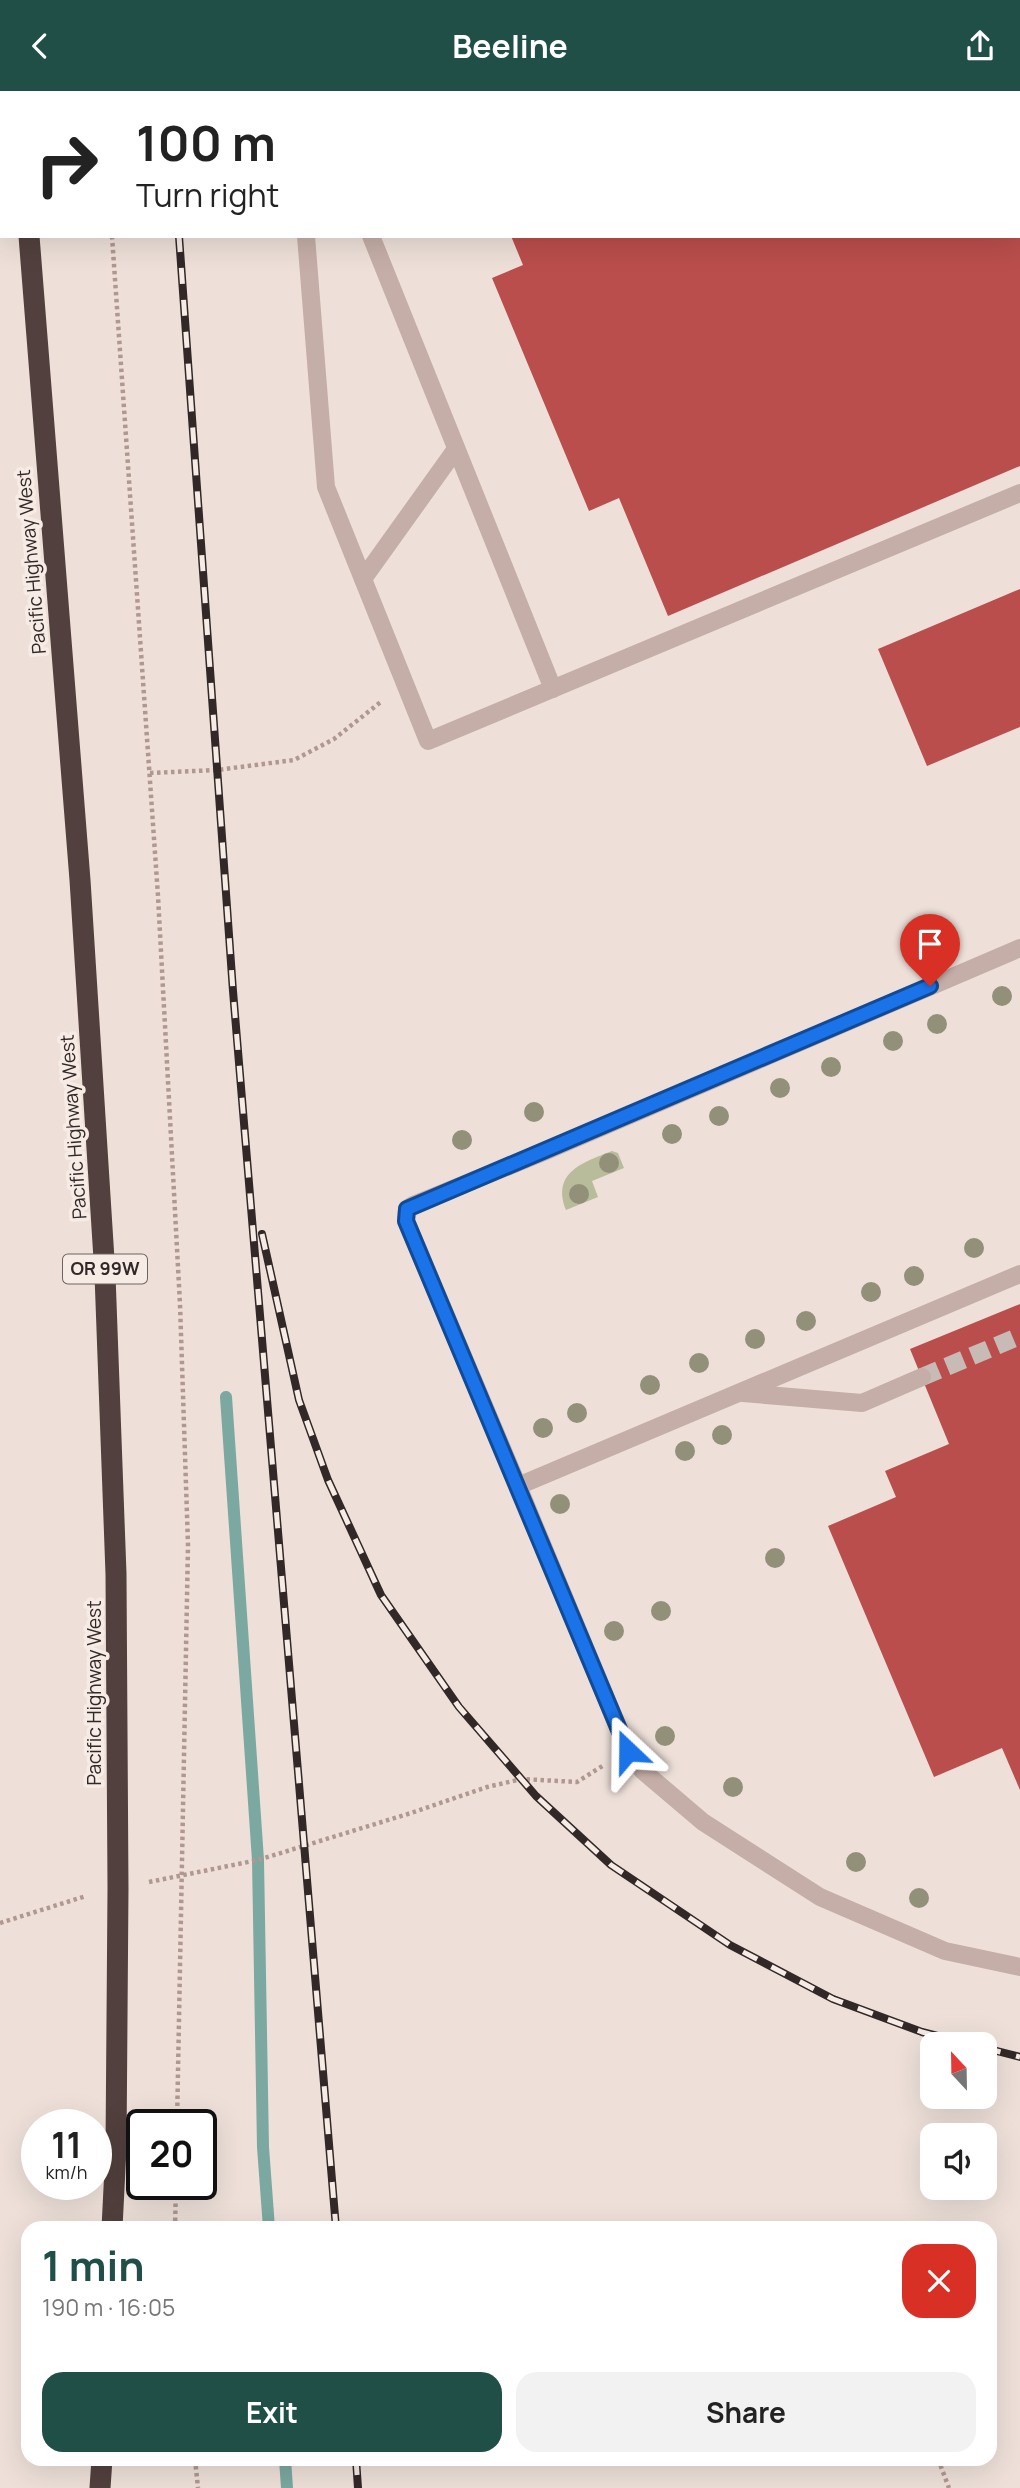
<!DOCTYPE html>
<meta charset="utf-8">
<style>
:root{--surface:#fff;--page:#f2f2f2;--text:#222;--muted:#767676;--accent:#204f48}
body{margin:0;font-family:Manrope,sans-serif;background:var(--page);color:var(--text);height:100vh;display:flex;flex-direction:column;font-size:26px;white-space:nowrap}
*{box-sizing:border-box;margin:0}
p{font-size:23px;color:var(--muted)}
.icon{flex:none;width:38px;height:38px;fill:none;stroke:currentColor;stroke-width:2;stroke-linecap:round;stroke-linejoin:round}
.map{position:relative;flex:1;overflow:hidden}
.details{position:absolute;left:21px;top:2130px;width:976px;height:245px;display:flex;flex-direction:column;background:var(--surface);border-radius:21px;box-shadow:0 7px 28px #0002}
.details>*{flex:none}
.banner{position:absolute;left:0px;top:0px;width:1020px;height:147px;box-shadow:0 7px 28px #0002;background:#fff;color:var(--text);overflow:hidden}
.needle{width:46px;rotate:338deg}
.fabs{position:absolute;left:920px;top:1941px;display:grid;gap:14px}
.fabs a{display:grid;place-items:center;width:77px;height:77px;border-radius:14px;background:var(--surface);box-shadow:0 7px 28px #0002;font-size:35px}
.speed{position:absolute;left:21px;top:2018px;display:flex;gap:14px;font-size:35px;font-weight:700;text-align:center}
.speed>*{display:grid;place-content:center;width:91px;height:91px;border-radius:50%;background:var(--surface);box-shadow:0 7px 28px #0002;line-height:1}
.speed small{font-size:18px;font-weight:400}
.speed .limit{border:4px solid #111;border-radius:10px;background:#fff;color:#111}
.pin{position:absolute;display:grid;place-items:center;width:60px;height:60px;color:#fff;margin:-72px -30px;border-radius:50% 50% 50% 0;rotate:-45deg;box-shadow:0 0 7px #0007}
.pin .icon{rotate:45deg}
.me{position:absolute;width:77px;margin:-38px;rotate:337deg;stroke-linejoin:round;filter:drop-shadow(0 0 5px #0008)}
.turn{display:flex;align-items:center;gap:24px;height:147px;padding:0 21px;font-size:32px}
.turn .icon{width:91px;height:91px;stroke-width:2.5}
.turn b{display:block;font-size:49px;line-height:60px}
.round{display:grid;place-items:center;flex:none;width:74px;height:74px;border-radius:21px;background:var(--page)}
.overview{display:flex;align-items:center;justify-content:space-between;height:119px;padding:0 21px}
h1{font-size:42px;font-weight:700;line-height:52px;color:var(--accent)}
.primary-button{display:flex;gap:14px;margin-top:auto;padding:14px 21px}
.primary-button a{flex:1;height:80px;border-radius:21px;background:var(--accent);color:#fff;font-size:28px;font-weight:700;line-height:80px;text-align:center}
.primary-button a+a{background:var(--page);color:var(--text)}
header{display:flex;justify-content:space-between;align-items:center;height:91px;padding:0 21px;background:var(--accent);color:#fff;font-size:32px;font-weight:700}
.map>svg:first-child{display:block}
</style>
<header><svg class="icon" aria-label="back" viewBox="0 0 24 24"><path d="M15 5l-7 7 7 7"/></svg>Beeline<svg class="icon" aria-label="share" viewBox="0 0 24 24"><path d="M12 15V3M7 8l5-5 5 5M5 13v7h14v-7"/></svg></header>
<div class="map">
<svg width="1020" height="2397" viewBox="0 0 1020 2397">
<rect width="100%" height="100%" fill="#eee0d9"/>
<!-- green -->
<path fill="#b8bc9b" d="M612,1060L618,1062L624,1077L592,1090L598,1106L566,1119C551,1081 584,1071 612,1060Z"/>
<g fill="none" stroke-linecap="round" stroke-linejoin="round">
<!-- stream -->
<g stroke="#7ba8a0" stroke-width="12">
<path d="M226,1306L258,1769L263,2056L269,2137"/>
<path d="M285,2368L287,2397"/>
</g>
</g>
<!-- building -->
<g fill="#ba4e4c">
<path d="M511,145H1020V375L668,525L619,407L589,420L492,187L523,174Z"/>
<path d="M1020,498V636L927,675L878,558Z"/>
<path d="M1020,1213V1699L1002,1657L934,1686L828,1435L896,1406L885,1380L949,1353L910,1258Z"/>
</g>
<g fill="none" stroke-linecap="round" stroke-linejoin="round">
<!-- minor-tunnel -->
<path stroke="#c8bbb5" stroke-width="18" stroke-dasharray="18 9" stroke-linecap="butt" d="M922,1286L1020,1245"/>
<!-- path -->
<g stroke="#b09891" stroke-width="4.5" stroke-dasharray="3.5 3.5" stroke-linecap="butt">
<path d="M101,0L102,2"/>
<path d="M112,145L158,805L180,1213L188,1454L177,2034"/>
<path d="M150,682L217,679L294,669L334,648L382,610"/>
<path d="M149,1791L258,1769L411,1722L487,1696L522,1688L577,1691L604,1674"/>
<path d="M0,1832L86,1805"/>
<path d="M175,2137L176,2093"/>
<path d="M195,2368L198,2397"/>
<path d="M938,2368L949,2397"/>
</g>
<!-- minor -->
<g stroke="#c5aea7" stroke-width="18">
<path d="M298,0V2"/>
<path d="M624,2L628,0"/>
<path d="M306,145L326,396L428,650L1020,402"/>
<path d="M371,145L553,598"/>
<path d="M363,488L456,358"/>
<path d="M1020,857L546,1060L413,1114L407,1118L406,1130L518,1395L1020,1183"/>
<path d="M743,1302L862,1312L922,1286"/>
<path d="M518,1395L628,1660L643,1680L703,1731L820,1806L945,1860L1020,1876"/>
</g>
<!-- highway -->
<g stroke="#52403e" stroke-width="21">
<path d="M19,0V2"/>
<path d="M29,145L80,789L105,1184L116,1483L118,1797L116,2057L112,2137"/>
<path d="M100,2397L102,2368"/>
</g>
<defs>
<g id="rail">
<path d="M169,0V2"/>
<path d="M179,145L233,900L336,2137"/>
<path d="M262,1143L299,1309L328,1389L381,1504L459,1616L536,1705L611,1774L730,1854L833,1908L922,1941L969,1953"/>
<path d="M985,1957L1020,1966"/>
<path d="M356,2368L358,2397"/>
</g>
</defs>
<!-- rail casing -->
<use href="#rail" stroke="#322827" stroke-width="8"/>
<!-- rail -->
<use href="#rail" stroke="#f7ebe5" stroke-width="5" stroke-dasharray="16" stroke-linecap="butt"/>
</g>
<!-- trees -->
<g fill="#93907a">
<circle cx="922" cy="851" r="10"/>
<circle cx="1002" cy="905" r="10"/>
<circle cx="937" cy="933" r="10"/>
<circle cx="893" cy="950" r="10"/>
<circle cx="831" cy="976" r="10"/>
<circle cx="780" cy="997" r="10"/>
<circle cx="534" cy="1021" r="10"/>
<circle cx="719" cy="1025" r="10"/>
<circle cx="672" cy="1043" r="10"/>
<circle cx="462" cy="1049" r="10"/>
<circle cx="609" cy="1072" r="10"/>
<circle cx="579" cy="1103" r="10"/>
<circle cx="974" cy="1157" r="10"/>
<circle cx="914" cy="1185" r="10"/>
<circle cx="871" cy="1201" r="10"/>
<circle cx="806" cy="1230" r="10"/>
<circle cx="755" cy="1248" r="10"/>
<circle cx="699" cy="1272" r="10"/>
<circle cx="650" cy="1294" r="10"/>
<circle cx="577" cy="1322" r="10"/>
<circle cx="543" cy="1337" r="10"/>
<circle cx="722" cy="1344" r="10"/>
<circle cx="685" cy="1360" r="10"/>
<circle cx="560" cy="1413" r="10"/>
<circle cx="775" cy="1467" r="10"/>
<circle cx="661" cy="1520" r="10"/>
<circle cx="614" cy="1540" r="10"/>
<circle cx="665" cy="1645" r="10"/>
<circle cx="733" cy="1696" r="10"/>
<circle cx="856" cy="1771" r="10"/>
<circle cx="919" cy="1807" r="10"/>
</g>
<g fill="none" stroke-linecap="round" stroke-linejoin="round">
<defs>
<path id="route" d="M628,1660L406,1130L407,1118L930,895"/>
</defs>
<!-- route casing -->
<use href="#route" stroke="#114b97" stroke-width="18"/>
<!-- route -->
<use href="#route" stroke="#1a73e8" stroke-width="12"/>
</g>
<g text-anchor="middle" stroke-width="7" stroke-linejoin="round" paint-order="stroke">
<!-- shield labels -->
<rect fill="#f7ebe5" stroke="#6d6260" stroke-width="2" x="63" y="1163.5" width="84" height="29" rx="5"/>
<g font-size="18" font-weight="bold" fill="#322827">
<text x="105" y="1184">OR 99W</text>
</g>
<!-- street labels -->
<g font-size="19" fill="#322827" stroke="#f7ebe5">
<text transform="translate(31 471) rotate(-95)" y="7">Pacific Highway West</text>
<text transform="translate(73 1036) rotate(-94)" y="7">Pacific Highway West</text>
<text transform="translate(94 1602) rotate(-90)" y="7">Pacific Highway West</text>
</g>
</g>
</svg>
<div class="fabs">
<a><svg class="needle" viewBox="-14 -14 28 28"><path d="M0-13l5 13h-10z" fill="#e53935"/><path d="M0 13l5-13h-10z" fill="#767676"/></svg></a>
<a><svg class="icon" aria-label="sound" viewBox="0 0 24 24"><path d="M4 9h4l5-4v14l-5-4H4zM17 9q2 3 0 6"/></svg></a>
</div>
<div class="speed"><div>11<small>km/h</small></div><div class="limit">20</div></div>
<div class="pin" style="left:930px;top:895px;background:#d93025"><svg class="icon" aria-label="arrive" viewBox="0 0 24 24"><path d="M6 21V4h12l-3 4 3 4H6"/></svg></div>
<svg class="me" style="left:628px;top:1660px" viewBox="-20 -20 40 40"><path d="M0-17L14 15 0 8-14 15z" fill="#1a73e8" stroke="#fff" stroke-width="4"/></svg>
<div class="banner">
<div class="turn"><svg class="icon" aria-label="right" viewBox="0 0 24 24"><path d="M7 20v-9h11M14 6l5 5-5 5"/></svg><div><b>100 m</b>Turn right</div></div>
</div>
<section class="details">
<div class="overview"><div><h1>1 min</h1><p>190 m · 16:05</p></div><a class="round" style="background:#d93025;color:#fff"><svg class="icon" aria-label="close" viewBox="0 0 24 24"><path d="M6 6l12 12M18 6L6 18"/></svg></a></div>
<div class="primary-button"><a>Exit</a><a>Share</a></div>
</section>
</div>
